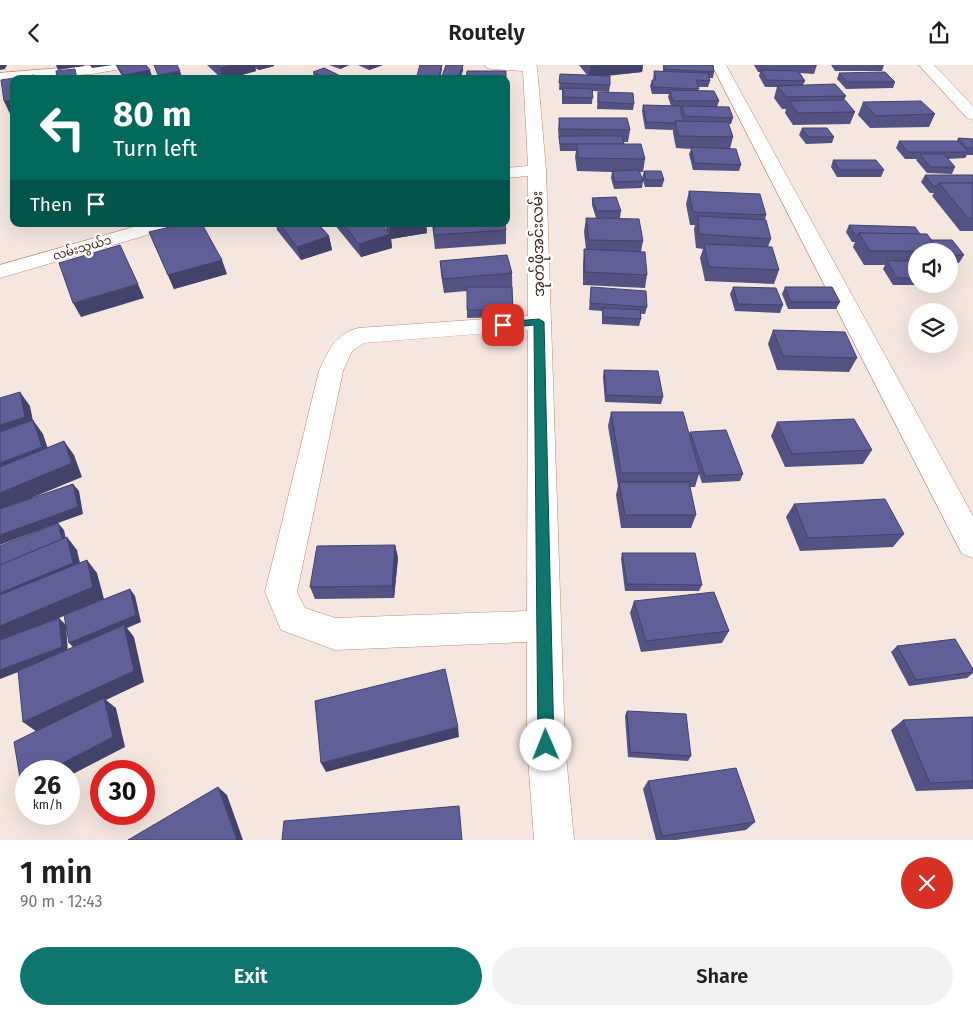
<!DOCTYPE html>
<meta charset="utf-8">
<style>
:root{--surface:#fff;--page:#f2f2f2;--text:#202124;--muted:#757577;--accent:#0f766e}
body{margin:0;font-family:"Fira Sans","Noto Sans Myanmar",sans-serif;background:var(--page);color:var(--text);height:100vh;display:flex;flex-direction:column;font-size:19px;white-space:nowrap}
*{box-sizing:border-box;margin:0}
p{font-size:16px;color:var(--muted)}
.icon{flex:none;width:28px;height:28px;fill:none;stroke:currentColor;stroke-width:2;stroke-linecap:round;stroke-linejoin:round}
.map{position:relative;height:775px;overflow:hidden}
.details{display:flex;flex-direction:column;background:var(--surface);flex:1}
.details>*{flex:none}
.hud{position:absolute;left:10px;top:10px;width:500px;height:152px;border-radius:10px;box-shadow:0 5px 20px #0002;background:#00695c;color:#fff;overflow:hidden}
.controls{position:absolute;left:908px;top:178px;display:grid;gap:10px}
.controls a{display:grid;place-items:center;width:50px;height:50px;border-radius:50%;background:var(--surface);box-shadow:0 5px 20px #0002;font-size:25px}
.speed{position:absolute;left:15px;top:695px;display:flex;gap:10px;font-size:25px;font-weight:700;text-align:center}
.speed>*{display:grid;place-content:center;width:65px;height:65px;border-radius:50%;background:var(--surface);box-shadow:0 5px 20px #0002;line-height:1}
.speed small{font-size:12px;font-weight:400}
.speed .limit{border:8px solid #d22;background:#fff;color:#111}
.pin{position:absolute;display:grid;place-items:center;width:42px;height:42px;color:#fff;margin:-21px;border-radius:10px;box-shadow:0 2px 8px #0006}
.me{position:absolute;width:55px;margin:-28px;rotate:359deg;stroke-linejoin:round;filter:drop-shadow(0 0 4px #0008)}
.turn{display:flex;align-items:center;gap:18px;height:105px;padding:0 20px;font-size:22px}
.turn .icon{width:65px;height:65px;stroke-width:2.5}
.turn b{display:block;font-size:35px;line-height:42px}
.then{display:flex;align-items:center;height:48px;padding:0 20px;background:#0003;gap:10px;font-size:19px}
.round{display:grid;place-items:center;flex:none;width:52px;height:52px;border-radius:26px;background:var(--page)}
.overview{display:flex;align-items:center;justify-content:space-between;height:85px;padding:0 20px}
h1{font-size:30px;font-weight:600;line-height:38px}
.button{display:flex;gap:10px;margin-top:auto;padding:10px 20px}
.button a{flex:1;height:58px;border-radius:30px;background:var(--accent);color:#fff;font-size:20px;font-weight:600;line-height:58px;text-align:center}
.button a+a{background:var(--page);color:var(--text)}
header{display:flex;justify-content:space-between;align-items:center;height:65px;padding:0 20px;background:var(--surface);font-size:22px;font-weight:600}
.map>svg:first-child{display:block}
</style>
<header><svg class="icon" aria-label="back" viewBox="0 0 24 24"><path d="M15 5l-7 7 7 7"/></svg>Routely<svg class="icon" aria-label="share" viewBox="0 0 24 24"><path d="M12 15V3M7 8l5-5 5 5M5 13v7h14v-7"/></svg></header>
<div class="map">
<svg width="973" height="775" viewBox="0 0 973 775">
<rect width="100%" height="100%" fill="#f5e6e0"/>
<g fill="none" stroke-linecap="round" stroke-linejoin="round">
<defs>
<g id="minor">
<path d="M96,0H128L126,3L92,9L14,14V15L0,16V8Z"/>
<path d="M485,0H536L537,2L546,105L565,680L574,775H534L527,680V577L335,585L281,565L265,527L319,306C329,285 334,270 358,263L528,251V111L506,113V103L528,101L523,6L492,4L487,3ZM528,265L527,546L335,553L305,543L297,527L343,306L352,286L364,278Z"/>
<path d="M712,0H726L973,451V493L962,489Z"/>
<path d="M919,0H934L973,41V55L967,53Z"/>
<path d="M144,159H174L171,163L0,213V200Z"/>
</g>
</defs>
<!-- minor casing -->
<use href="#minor" stroke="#c58569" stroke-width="1"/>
<!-- minor -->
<use href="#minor" fill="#fff" fill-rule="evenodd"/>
</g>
<!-- wall -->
<g fill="#535283">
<path d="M116,0L152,11L140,14H124L119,6Z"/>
<path d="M207,0H274V1L259,5L255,3L256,6L242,10L246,14H222Z"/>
<path d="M329,0H349L340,4Z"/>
<path d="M358,0H383L369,5Z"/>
<path d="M579,0H643L642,7L607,11L610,20L609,27L593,26L592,39H562V25H559L560,9L587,10Z"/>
<path d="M663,0H713L714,7L713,13H709L710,16L708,22H698V26L719,36L717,42L733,53L731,59H728L733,72L730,84L741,100L739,106L693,105L689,89L691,84L676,83L673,68V65L645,64L642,46L643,40L671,41L668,32L669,29H652L650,21L652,15H653L654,6L663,7Z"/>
<path d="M754,0H817L814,9L800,8L805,16L803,20L846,31L844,35L855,47L850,59L793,60L785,48L786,44H782L774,33L777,22H765L759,11L760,7H758Z"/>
<path d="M831,0H884L882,6H835Z"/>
<path d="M313,7L347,14H316L314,13Z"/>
<path d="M839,8L895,17L893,23L846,24L837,14Z"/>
<path d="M506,26L508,37V50H506Z"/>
<path d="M598,27L634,39L633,45L597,44Z"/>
<path d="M863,37L935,49L929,62L870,63L858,50Z"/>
<path d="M559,53L630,65L628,77H624V79L645,94L643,107H639L643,116L642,123L614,124L611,113L612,107L577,106L575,92L576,86H560L558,65Z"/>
<path d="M802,63L834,72L832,78L806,79L799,70Z"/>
<path d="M958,73L973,74V90H967L965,93L948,94L955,102L952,109L927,108L916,95L917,94H905L896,83L899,76H957Z"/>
<path d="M833,95L884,105L881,112H837L831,102Z"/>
<path d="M644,106L664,115L662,122H645L642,113Z"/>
<path d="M925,110H973V166H960L932,131L934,128H930L921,117Z"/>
<path d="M689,126L766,150L765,155L771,174L768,182L779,205L774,219L705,216L700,193L703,184L696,183L694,164L695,160H690L686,139Z"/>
<path d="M592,133L621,146L620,153H602L643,176L641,187L647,210L645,223L583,220V198L584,184H586L584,167L586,153H596L592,140Z"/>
<path d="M276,159H318L329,171L332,185L301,195L277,165Z"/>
<path d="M334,159H381L387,165L384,159H426L427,168L391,174L392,183L361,192Z"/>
<path d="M432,159L506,165V179L435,184Z"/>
<path d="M849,160L920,169L964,190L959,198H949V186H916V219H945L944,220H893L883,204L885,200H864L853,182L855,177H852L846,167Z"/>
<path d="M149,167L227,209L174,224Z"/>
<path d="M440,196L512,208L513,252L467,253V226L444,228L441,210Z"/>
<path d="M591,222L647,242L645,249H640L641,254L639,261L602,259V246L589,245Z"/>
<path d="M733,222L783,240L780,248L735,246L730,229Z"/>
<path d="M785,222L840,237L836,244H788L782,229Z"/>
<path d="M773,265L857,293L849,307L777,305L768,279Z"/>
<path d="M604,305L663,332L661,339L605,337L603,312Z"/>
<path d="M611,347L689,369L690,367L743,409L740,416L702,418L699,409L695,422H690L696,450L691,463H621L616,430L618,421L608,361Z"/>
<path d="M777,357L872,385L863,399L785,402L771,371Z"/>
<path d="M794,439L904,469L893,482L800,486L786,452Z"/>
<path d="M395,480L398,493L394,533L315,534L310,522Z"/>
<path d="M622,488L702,520L699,526H625L621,494Z"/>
<path d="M634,536L729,566L722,578L641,587L630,548Z"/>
<path d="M897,581L973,604V608L967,613L909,621L891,587Z"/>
<path d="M627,646L691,691L688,696L628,692L625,651Z"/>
<path d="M973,652V724L916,726L891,665L903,655Z"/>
<path d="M648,716L755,757L746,765L676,775H656L643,724Z"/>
</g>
<!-- shaded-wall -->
<g fill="#43426a">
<path d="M0,0H7L5,4L0,5Z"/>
<path d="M56,0H84V1L58,5Z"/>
<path d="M90,0H113L92,3Z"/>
<path d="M232,0H255L256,6L227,14H223L220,3Z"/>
<path d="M257,0H274V1L259,5Z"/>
<path d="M340,0H349L340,4Z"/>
<path d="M369,0H383L369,5Z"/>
<path d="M442,0V4L440,14H438Z"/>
<path d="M463,0V6L460,14H458Z"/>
<path d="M598,0H643L642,7L589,12L591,1Z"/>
<path d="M150,5L152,11L140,14H125L124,10Z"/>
<path d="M180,6L182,12L174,14H160L158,10Z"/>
<path d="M14,35V48L10,49L4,36Z"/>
<path d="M398,159H426L427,168L391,174L392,183L361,192L359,179L390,169L389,160Z"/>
<path d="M329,171L332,185L301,195L297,182Z"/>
<path d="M222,195L227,209L174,224L168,210Z"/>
<path d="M138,219L144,233L81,252L73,238Z"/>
<path d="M20,327L30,341L35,366L0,378V360Z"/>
<path d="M33,355L43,369L52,396L0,417V398Z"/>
<path d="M64,376L74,390L82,412L0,446V428Z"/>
<path d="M73,419L79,426L83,449L58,458L64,465L68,484L0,513L58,458L0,480V470Z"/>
<path d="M67,472L77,485L83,511L0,546V528Z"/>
<path d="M395,480L398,493L394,533L392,521Z"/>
<path d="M87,495L97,508L104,534L0,578V561Z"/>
<path d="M130,524L135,531L141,557L127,563L134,572L144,617L106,635L116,643L125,682L69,711V706H47L37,667L23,657L75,584L69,578Z"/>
<path d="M59,553L66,560L68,588L0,614V605Z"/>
<path d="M458,662L459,672L326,707L321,698Z"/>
<path d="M26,717V723L21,719Z"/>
<path d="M218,722L227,730L243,775H237Z"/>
</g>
<!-- building -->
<g fill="#605f98" stroke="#43426a">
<path d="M116,0H146L150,5L124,10Z"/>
<path d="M154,0H177L180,6L158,10Z"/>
<path d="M217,0H232L220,3Z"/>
<path d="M420,0H442L438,14H416Z"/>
<path d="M446,0H463L458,14H441Z"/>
<path d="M664,0H713L714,7L664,4Z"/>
<path d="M324,3L347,14H327L313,7Z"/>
<path d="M75,4L77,14H57L56,6Z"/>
<path d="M761,5L798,6L805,16L767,15Z"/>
<path d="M467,6H506V14H466Z"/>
<path d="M654,6L708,8L710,16L696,15L699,24L653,22L652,15H656Z"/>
<path d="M885,7L895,17H848L839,8Z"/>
<path d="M242,9L246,14H228L227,13Z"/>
<path d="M560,9L610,11V20L559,18Z"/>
<path d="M34,10L35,14H14V35L4,36L1,15Z"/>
<path d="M835,19L846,31L786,32L777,21Z"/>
<path d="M563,23L592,24L593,33L563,32Z"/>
<path d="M669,25L714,26L719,36H673Z"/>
<rect x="506" y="26" width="2" height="11"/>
<path d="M598,27L633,28L634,39L598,37Z"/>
<path d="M845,35L855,47L798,48L789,36Z"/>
<path d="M921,36L935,49L876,51L863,37Z"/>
<path d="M643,40L680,41L683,56H675V58L646,57Z"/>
<path d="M682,41L729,42L733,53L685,51Z"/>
<path d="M559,53H627L630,65L560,64Z"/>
<path d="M675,56L728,57L733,72L679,71Z"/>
<path d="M802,63H827L834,72H808Z"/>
<path d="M559,71H622L624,79H560Z"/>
<path d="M958,73L973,74V83H967Z"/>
<path d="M899,76H958L969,87H908Z"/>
<path d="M577,79H641L645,94L578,93Z"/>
<path d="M691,82L736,84L741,100L694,98Z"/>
<path d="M920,89H944L955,102H930Z"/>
<path d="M833,95H876L884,105H840Z"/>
<path d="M639,105L643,116L615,117L612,106Z"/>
<path d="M644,106H661L664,115H646Z"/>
<path d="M925,110H973V118H939L938,121H933Z"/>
<path d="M939,118H973V153H968Z"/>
<path d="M689,126L760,129L766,150L693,147Z"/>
<path d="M616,132L621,146H597L592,133Z"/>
<path d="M698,151L766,155L771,174L699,169Z"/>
<path d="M586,153L639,154L643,176L589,175Z"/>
<path d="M182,159H202L222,195L168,210L149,167Z"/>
<path d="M280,159H318L329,171L297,182Z"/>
<path d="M343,159H381L390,169L359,179Z"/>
<path d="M433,159H505L506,165L434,170Z"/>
<path d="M849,160L915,162L920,169L859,168L858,170H855Z"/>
<path d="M859,168L927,169L939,186H870Z"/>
<path d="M931,175H952L964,190H949V186H939Z"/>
<path d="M704,179L772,182L779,205L709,202Z"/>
<path d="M120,180L138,219L73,238L59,198Z"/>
<path d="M584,184L645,187L647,210L585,207Z"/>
<path d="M507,190L512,208L443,214L440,196Z"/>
<path d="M887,196H916V213H897Z"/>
<path d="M467,222H512L513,245H467Z"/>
<path d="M591,222L646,226L647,242L590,238Z"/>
<path d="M733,222L776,223L783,240L738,239Z"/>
<path d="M785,222H832L840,237H791Z"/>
<path d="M603,243L640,245L641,254L603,252Z"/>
<path d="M773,265L845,267L857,293L783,291Z"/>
<path d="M604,305L658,306L663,332L606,330Z"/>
<path d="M20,327L25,352L0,360V333Z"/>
<path d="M611,347H683L700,408H621Z"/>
<path d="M854,354L872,385L792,389L777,357Z"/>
<path d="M33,355L42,382L0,398V367Z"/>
<path d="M726,365L743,409L705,411L690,367Z"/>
<path d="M64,376L72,398L0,428V402Z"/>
<path d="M619,417H689L696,450H625Z"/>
<path d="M73,419L78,442L0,470V444Z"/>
<path d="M885,434L904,469L808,473L794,439Z"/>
<path d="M58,458L62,474L0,500V481Z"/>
<path d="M67,472L73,498L0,528V500Z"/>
<path d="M395,480L392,521L310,522L317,481Z"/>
<path d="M622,488H695L702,520L627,519Z"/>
<path d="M87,495L93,522L0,561V530Z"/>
<path d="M130,524L136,550L69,578L64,550Z"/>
<path d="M714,527L729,566L646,576L634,536Z"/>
<path d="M59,553L62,582L0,605V575Z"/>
<path d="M124,560L134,606L23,657L18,606Z"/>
<path d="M955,574L973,604V607L916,615L897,581Z"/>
<path d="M445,604L458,662L321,698L315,636Z"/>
<path d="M104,633L113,672L47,706H26V717L21,719L14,677Z"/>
<path d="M627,646L686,649L691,691L630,687Z"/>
<path d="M973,652V716L930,718L903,655Z"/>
<path d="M736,703L755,757L662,771L648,716Z"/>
<path d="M218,722L237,775H128Z"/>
<path d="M459,741L462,775H282L284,756Z"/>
</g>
<!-- route -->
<path fill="#0f766e" stroke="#0a4d48" d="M539,254L544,257L554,680L551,685L546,688L540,685L538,680L534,260L503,263L498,260L503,257Z"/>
<g text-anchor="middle" stroke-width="5" stroke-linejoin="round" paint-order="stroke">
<!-- far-street labels -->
<g font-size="12" fill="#3e2419" stroke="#fff">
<text transform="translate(82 183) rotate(-16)" y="4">လမ်းသွယ်၁</text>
</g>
<!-- street labels -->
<g font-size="15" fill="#3e2419" stroke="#fff">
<text transform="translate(538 179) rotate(-91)" y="5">အုတ်ဖိုအင်းလမ်း</text>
</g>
</g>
</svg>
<div class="controls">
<a><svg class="icon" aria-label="sound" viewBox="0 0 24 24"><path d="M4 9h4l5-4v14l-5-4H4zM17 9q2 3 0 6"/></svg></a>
<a><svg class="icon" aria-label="layers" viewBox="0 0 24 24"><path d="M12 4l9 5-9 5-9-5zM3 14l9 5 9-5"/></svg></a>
</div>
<div class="speed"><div>26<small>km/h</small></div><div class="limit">30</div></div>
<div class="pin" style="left:503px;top:260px;background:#d93025"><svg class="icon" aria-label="arrive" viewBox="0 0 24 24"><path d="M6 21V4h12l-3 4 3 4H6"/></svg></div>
<svg class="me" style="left:546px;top:680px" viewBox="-20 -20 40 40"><circle r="19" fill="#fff"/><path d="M0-13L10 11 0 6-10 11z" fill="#0f766e"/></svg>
<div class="hud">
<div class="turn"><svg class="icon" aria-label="left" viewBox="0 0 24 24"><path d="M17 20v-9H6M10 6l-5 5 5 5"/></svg><div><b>80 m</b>Turn left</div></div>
<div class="then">Then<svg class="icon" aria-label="arrive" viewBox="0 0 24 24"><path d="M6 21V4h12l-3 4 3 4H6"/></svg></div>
</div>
</div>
<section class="details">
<div class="overview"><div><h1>1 min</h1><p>90 m · 12:43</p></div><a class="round" style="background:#d93025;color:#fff"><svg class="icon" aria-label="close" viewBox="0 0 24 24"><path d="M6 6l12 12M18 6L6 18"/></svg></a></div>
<div class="button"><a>Exit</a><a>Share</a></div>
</section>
